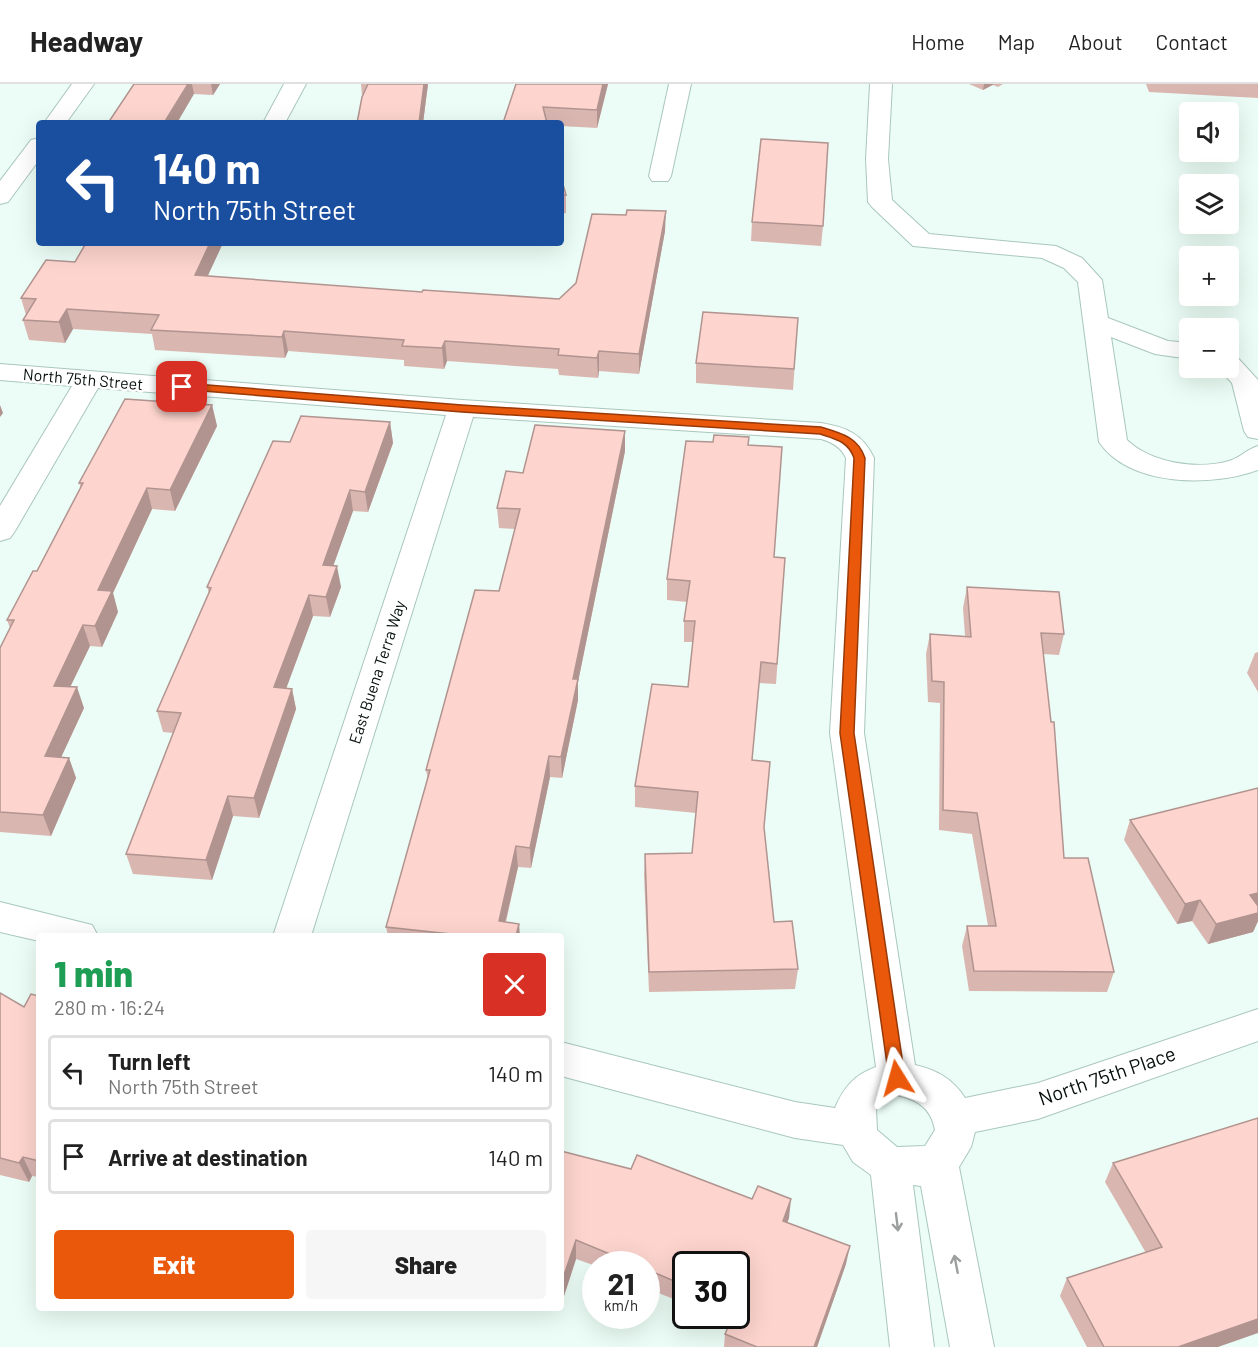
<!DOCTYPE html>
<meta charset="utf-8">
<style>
:root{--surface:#fff;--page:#f6f6f6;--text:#222;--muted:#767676;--line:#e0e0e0;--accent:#ea580c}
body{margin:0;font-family:Barlow,sans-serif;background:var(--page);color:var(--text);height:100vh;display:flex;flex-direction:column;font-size:22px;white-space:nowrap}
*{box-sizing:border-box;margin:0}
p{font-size:20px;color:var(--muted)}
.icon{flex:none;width:33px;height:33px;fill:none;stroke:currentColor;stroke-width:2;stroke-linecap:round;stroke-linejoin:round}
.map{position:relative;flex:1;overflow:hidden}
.sheet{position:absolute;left:36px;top:849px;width:528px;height:378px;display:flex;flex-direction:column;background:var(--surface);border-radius:6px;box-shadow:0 6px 24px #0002}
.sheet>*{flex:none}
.banner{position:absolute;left:36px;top:36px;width:528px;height:126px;border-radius:6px;box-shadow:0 6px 24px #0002;background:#1a4fa0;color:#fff;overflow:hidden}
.controls{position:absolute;left:1179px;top:18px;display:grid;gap:12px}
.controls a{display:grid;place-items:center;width:60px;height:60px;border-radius:6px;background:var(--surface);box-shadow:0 6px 24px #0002;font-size:30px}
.speed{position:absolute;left:582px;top:1167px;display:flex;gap:12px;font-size:30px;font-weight:700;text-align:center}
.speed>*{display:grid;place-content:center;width:78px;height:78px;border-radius:50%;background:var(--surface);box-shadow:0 6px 24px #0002;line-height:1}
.speed small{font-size:15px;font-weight:400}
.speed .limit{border:3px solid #111;border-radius:9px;background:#fff;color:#111}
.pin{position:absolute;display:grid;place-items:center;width:51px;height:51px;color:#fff;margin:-26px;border-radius:12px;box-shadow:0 3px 9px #0006}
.me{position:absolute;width:66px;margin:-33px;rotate:352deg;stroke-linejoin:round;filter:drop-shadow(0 0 4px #0008)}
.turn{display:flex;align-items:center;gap:21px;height:126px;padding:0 18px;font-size:27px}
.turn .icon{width:78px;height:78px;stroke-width:2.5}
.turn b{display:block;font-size:42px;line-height:51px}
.round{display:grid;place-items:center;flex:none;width:63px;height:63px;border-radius:6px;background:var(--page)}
.summary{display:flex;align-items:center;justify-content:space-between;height:102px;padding:0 18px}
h1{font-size:36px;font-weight:800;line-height:45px;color:#1e9e55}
.cta{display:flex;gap:12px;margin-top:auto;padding:12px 18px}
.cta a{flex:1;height:69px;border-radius:6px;background:var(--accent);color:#fff;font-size:24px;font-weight:800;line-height:69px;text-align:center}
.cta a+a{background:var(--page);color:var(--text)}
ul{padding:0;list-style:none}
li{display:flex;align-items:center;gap:18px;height:75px;margin:0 12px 9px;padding:0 6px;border:3px solid var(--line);border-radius:6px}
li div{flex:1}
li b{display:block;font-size:22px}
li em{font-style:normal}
header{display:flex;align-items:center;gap:36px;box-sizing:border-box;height:84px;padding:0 30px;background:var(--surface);border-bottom:2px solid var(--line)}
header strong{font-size:28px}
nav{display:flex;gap:33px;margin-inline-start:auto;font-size:21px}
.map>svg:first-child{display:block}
</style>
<header>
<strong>Headway</strong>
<nav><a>Home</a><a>Map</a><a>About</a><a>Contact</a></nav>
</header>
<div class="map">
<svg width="1258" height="1263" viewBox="0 0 1258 1263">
<rect width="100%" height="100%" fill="#ebfdf6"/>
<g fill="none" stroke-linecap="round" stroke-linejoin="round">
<defs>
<g id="minor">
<path d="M72,0H94L66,39H44Z"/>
<path d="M284,0H306L285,39H263Z"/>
<path d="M669,0H691L671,92L668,97H652L649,92Z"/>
<path d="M870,0H892L888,75L892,116L929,150L1056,162L1082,174L1102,196L1108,234L1168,257L1190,259V275L1155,270L1111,253L1127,356C1151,379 1197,386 1229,377C1240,374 1247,365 1258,362V386C1212,403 1130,403 1099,358L1078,198L1064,184L1042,174L913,162L872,123L868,118L866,75Z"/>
<path d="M39,54V76L8,118L0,120V97L31,56Z"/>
<path d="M1228,271L1237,273L1258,296V355L1248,353L1244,347L1232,299L1218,284H1228Z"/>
<path d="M0,280L462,316L821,339C846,343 863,350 874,374L864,649L915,981C937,986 953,995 965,1014L1038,999L1258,925V957L1038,1035L975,1048L971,1063L959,1083L994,1263H950L921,1102L913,1101L934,1263H890L871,1091L853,1078L843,1061L795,1054L561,992V958L795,1018L835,1024C844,1003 854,991 876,983L830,649L846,374C841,363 832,358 821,355L473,333L311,852H273L446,331L98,304L15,447L10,454L0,457V422L72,302L0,296ZM897,1011C918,1016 931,1024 935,1046L925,1062L897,1063L877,1046L876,1025Z"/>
<path d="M0,818L92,841L98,852H39V857L0,848Z"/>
</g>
</defs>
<!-- minor casing -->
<use href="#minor" stroke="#a9c7bc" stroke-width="2"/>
<!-- minor -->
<use href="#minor" fill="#fff" fill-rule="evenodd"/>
</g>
<!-- wall -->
<g fill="#dab6b1">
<path d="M134,0H220L213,11L194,10Z"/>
<path d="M361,0H428L423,39H357L362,12Z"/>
<path d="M516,0H608L597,44L561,42V39H503Z"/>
<path d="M969,0H1003L998,3L993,1L983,6Z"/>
<path d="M1146,0H1258V14L1149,8Z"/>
<path d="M561,93L566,111V129L561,130Z"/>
<path d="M752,138L823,142L821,162L751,157Z"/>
<path d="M665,147L639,290L599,287L598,294L559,291L558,285L447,277L444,285L404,282V276L288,267L285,274L155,266L152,250L73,245L65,259L29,256L23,236L26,231L21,214L75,178L86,159H223L207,192L422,208L559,215Z"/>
<path d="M798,234L793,306L696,299V279Z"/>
<path d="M212,321L217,342L175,427L152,425L113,509L118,528L102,563L90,562L70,603L84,624L61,673L69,674L76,694L51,752L0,748V564L10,544L7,536L37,487L81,404L79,399Z"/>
<path d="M390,338L393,359L368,428L353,427L333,482L341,503L330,533L313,532L286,604L292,605L296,625L259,734L233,732L212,796L133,790L126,770L173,649L163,648L157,627L209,509L207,503L290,358Z"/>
<path d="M748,361L774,473L785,474L776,600L759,599L752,676L764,744L774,838L798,885L795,905L649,908L644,791L645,770L692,769L696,729L635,723V702L688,603L693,558H684V537L687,518L667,516V495Z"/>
<path d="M625,367L578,598V616L562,694L550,693L531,784L518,783L506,838L520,852H388L386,843L428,696L426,686L499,507L515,445L499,444L497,424L523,389Z"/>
<path d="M967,503L1064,550L1059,571L1043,570L1064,774L1114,888L1107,908L969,907L962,862L967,842H988L972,750L939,746L940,619L928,618L926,570L930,550L965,552L963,524Z"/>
<path d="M1258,568V608L1247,589L1255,569Z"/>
<path d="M1258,704V837L1253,848L1208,860L1192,837L1177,840L1124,756L1130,736Z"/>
<path d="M0,909L24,923L39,912V1093L32,1092L29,1098L0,1091Z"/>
<path d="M1258,1034L1218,1263H1087L1060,1212L1067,1194L1146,1169L1105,1098L1113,1079Z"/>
<path d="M561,1067L789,1134L787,1138L846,1180L817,1263H724L725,1250L730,1238L714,1232H736V1180H686V1220L646,1204V1180H596V1182L576,1175L563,1215H561Z"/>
</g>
<!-- shaded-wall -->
<g fill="#b19490">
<path d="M188,0H192L194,10L177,39H164Z"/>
<path d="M211,0H220L213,11Z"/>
<path d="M424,0H428L423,39H419Z"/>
<path d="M603,0H608L597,44V26Z"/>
<path d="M984,0H994L983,6Z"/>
<path d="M666,127L665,147L639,290V270Z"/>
<path d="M210,159H223L199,211L195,191Z"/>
<path d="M67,225L73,245L65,259L59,238Z"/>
<path d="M284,247L288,267L285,274L282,253Z"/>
<path d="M445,257L447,277L444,285L442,264Z"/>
<path d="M599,267V287L598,294L597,274Z"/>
<path d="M0,321L3,329L0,333Z"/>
<path d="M212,321L217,342L175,427L170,406Z"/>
<path d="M390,338L393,359L368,428L365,408Z"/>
<path d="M625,347V367L578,598V616L562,694L561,673L573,595Z"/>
<path d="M147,404L152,425L113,509L118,528L102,563L95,542L98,506Z"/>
<path d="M350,406L353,427L326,502L323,481Z"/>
<path d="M337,482L341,503L330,533L326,513Z"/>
<path d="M309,511L313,532L279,624L274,603Z"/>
<path d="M83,541L90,562L61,622L54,602Z"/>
<path d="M77,603L84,624L52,693L45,672Z"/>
<path d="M292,605L296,625L259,734L254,714Z"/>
<path d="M549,672L550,693L531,784L530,764Z"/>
<path d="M69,674L76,694L51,752L43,731Z"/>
<path d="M228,712L233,732L212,796L206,776Z"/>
<path d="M516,762L518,783L502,852L499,837Z"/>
<path d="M1258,809V827L1250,811Z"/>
<path d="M1200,816L1192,837L1177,840L1185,820Z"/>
<path d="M1258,829V837L1253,848L1208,860L1216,840Z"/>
<path d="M519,840L520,852H516Z"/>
<path d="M23,1073L32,1092L29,1098L19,1079Z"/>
<path d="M791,1115L789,1134L781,1155L783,1137Z"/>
<path d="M576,1156V1175L563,1215L562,1197Z"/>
<path d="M850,1162L846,1180L817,1263H814Z"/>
<path d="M1258,1235V1249L1218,1263H1178Z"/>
</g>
<!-- building -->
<g fill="#fdd4ce" stroke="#b19490" stroke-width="1.5">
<path d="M134,0H188L164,39H108Z"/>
<path d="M368,0H424L419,39H357L362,13Z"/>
<path d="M516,0H603L597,26L543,23L547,39H503Z"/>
<path d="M761,55L828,59L823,142L752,138Z"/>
<path d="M561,93L566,111H561Z"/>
<path d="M627,126L666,127L639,270L599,267L597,274L558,271L559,265L445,257L442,264L402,262L404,256L284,247L282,253L151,246L159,231L67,225L59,238L23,236L36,215L21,214L46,176L75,178L86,159H210L195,191L422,208L423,206L559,215L576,199L592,130L626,131Z"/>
<path d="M703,228L798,234L794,285L696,279Z"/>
<path d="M125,315L212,321L170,406L147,404L98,506L112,507L95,542L83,541L54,602L77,603L45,672L69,674L43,731L0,728V564L14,536H7L33,487H37L83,399H79Z"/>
<path d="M301,332L390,338L365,408L350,406L323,481L337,482L326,513L309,511L274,603L292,605L254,714L228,712L206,776L126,770L181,629L157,627L211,504L207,503L273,357L290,358Z"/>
<path d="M535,341L625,347L573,595H578L561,673L549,672L530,764L516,762L499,837L519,840L516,852H449L450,850L386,843L430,686H426L475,506L499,507L520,425L497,424L506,387L523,389Z"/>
<path d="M714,351L749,353L748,361L782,363L774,473L785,474L777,580L761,578L752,676L770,678L764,743L774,838L792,837L798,885L649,888L645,770L692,769L698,708L635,702L652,600L688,603L695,537H684L690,497L667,495L686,357L713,358Z"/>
<path d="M967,503L1059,508L1064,550L1041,549L1051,638H1054L1064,774H1088L1114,888L974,887L967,842H996L977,729L943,726L944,598L932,597L930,550L971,553Z"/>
<path d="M1258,704V809L1250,811L1258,822V829L1216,840L1200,816L1185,820L1130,736Z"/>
<path d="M0,909L24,923L31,910L39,912V1077L23,1073L19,1079L0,1074Z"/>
<path d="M1258,1034V1235L1178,1263H1104L1067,1194L1162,1163L1113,1079Z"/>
<path d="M561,1067L631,1085L637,1071L752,1115L758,1102L791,1115L783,1137L850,1162L814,1263H757L725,1250L733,1232H736V1180H686V1202L646,1185V1180H634L576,1156L562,1197H561Z"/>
</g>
<!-- one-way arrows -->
<defs><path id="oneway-shaft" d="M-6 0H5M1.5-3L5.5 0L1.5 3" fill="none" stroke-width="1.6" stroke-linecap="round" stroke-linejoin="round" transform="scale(1.5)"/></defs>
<g stroke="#9b9f9d">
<use href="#oneway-shaft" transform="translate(897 1138) rotate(83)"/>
<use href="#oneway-shaft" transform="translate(956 1180) rotate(-101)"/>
</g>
<!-- route -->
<path fill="#ea580c" stroke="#983908" stroke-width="1.5" d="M182,299L462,321L821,343C841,349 858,353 865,374L854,649L905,994L903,999H891L889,994L840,649L854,374C848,357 835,355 820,350L462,328L178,305V300Z"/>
<g text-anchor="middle" stroke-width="5" stroke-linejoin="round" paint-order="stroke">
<!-- street labels -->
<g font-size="16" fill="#040e0a" stroke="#fff">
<text transform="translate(83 295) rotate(5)" y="6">North 75th Street</text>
<text transform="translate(377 588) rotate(-72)" y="6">East Buena Terra Way</text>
</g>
<!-- near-street labels -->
<g font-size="20" fill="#040e0a" stroke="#fff">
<text transform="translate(1107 992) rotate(-19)" y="7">North 75th Place</text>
</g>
</g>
</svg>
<div class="controls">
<a><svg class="icon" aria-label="sound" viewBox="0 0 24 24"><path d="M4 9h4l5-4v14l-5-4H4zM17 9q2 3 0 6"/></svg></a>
<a><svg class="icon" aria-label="layers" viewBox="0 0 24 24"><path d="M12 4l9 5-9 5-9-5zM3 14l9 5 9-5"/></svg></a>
<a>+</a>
<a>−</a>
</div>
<div class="speed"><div>21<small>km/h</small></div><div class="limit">30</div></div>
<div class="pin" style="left:182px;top:303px;background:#d93025"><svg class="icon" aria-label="arrive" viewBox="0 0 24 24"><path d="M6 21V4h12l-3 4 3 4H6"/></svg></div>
<svg class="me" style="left:897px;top:994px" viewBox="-20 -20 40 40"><path d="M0-17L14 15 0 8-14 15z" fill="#ea580c" stroke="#fff" stroke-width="4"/></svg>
<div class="banner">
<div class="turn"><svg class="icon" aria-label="left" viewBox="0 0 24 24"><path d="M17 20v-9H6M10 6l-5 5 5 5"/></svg><div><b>140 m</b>North 75th Street</div></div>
</div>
<section class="sheet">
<div class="summary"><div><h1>1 min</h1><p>280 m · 16:24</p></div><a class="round" style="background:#d93025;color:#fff"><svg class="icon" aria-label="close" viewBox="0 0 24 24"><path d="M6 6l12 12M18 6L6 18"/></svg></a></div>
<ul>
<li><svg class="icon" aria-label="left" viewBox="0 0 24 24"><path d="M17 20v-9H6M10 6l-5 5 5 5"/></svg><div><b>Turn left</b><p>North 75th Street</p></div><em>140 m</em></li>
<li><svg class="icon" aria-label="arrive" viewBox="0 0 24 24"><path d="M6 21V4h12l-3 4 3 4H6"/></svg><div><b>Arrive at destination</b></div><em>140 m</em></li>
</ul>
<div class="cta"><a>Exit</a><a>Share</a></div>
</section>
</div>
